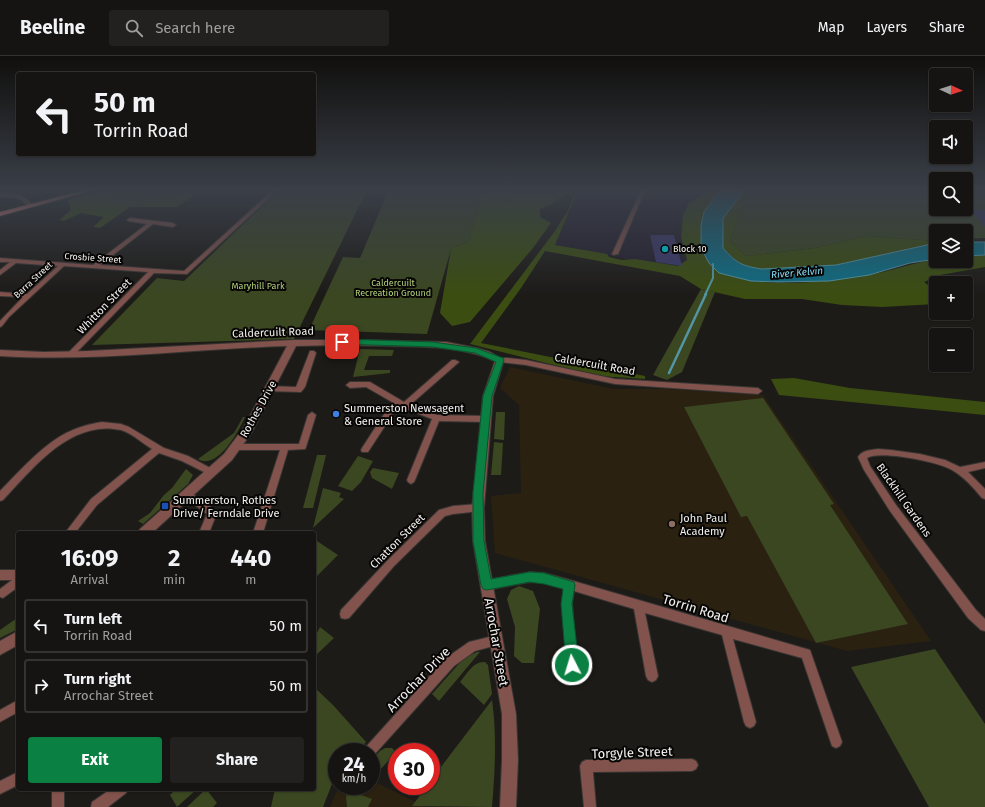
<!DOCTYPE html>
<meta charset="utf-8">
<style>
:root{--surface:#161412;--page:#232120;--text:#f1f3f6;--muted:#9e9e9f;--line:#353332;--accent:#0b8043}
body{margin:0;font-family:"Fira Sans",sans-serif;background:var(--page);color:var(--text);height:100vh;display:flex;flex-direction:column;font-size:15px;white-space:nowrap}
*{box-sizing:border-box;margin:0}
p{font-size:13px;color:var(--muted)}
.icon{flex:none;width:22px;height:22px;fill:none;stroke:currentColor;stroke-width:2;stroke-linecap:round;stroke-linejoin:round}
.map{position:relative;flex:1;overflow:hidden}
.details{position:absolute;left:16px;top:475px;width:300px;height:260px;display:flex;flex-direction:column;background:var(--surface);border-radius:4px;box-shadow:0 1px 3px #0004,0 0 0 1px var(--line)}
.details>*{flex:none}
.top-card{position:absolute;left:16px;top:16px;width:300px;height:84px;border-radius:4px;box-shadow:0 1px 3px #0004,0 0 0 1px var(--line);background:#161412;color:var(--text);overflow:hidden}
.needle{width:26px;rotate:93deg}
.buttons{position:absolute;left:929px;top:12px;display:grid;gap:8px}
.buttons a{display:grid;place-items:center;width:44px;height:44px;border-radius:4px;background:var(--surface);box-shadow:0 1px 3px #0004,0 0 0 1px var(--line);font-size:20px}
.speed{position:absolute;left:328px;top:687px;display:flex;gap:8px;font-size:20px;font-weight:700;text-align:center}
.speed>*{display:grid;place-content:center;width:52px;height:52px;border-radius:50%;background:var(--surface);box-shadow:0 1px 3px #0004,0 0 0 1px var(--line);line-height:1}
.speed small{font-size:10px;font-weight:400}
.speed .limit{border:6px solid #d22;background:#fff;color:#111}
.pin{position:absolute;display:grid;place-items:center;width:34px;height:34px;color:#fff;margin:-17px;border-radius:8px;box-shadow:0 2px 6px #0006}
.me{position:absolute;width:44px;margin:-22px;rotate:355deg;stroke-linejoin:round;filter:drop-shadow(0 0 3px #0008)}
.turn{display:flex;align-items:center;gap:14px;height:84px;padding:0 12px;font-size:18px}
.turn .icon{width:52px;height:52px;stroke-width:2.5}
.turn b{display:block;font-size:28px;line-height:34px}
.eta{display:flex;justify-content:space-evenly;align-items:center;height:68px;text-align:center}
.eta b{font-size:24px;font-weight:700;line-height:28px}
.action{display:flex;gap:8px;margin-top:auto;padding:8px 12px}
.action a{flex:1;height:46px;border-radius:4px;background:var(--accent);color:#fff;font-size:16px;font-weight:700;line-height:46px;text-align:center}
.action a+a{background:var(--page);color:var(--text)}
ul{padding:0;list-style:none}
li{display:flex;align-items:center;gap:12px;height:54px;margin:0 8px 6px;padding:0 4px;border:2px solid var(--line);border-radius:4px}
li div{flex:1}
li b{display:block;font-size:15px}
li em{font-style:normal}
header{display:flex;align-items:center;gap:24px;box-sizing:border-box;height:56px;padding:0 20px;background:var(--surface);border-bottom:1px solid var(--line)}
header strong{font-size:19px}
nav{display:flex;gap:22px;margin-inline-start:auto;font-size:14px}
.search{width:280px;height:36px;background:var(--page);display:flex;align-items:center;gap:10px;box-sizing:border-box;padding:0 14px;border-radius:4px;color:var(--muted);font-size:15px}
.map>svg:first-child{display:block}
</style>
<header>
<strong>Beeline</strong>
<div class="search"><svg class="icon" aria-label="search" viewBox="0 0 24 24"><circle cx="10" cy="10" r="6"/><path d="M15 15l6 6"/></svg>Search here</div>
<nav><a>Map</a><a>Layers</a><a>Share</a></nav>
</header>
<div class="map">
<svg width="985" height="751" viewBox="0 0 985 751">
<rect width="100%" height="100%" fill="#1d1b18"/>
<!-- commercial -->
<path fill="#241f2f" d="M578,134H706L692,144L683,169L688,215L555,189Z"/>
<!-- education -->
<g fill="#2a2111">
<path d="M510,311L613,333H666L763,339L931,585L847,595L495,497L491,440L521,437L519,349L500,332Z"/>
<path d="M371,724L426,751H330L339,730H371Z"/>
</g>
<!-- green -->
<g fill="#3a4721">
<path d="M103,134H200L176,151H130L84,148L68,144Z"/>
<path d="M279,134H367L294,283L92,289L157,222L184,225Z"/>
<path d="M371,134H482L469,185L451,193L427,278L309,274L343,201L360,202L387,138L370,137Z"/>
<path d="M511,134H558V136L511,137Z"/>
<path d="M749,134H936V153H966V134H985V182L966,183V175H936V185L867,180L815,192L746,200L730,185Z"/>
<path d="M701,233L715,236L682,316L667,324L653,319Z"/>
<path d="M360,293L394,294L392,300H369L364,314H390V317L353,321Z"/>
<path d="M763,342L834,448L830,449L908,568L816,587L747,460L741,461L684,351Z"/>
<path d="M496,356H505L504,384L494,383Z"/>
<path d="M243,361H245C239,374 218,415 198,403L234,377Z"/>
<path d="M494,386L503,387L501,419H491Z"/>
<path d="M317,399H326L313,452H303Z"/>
<path d="M358,400L373,405L361,426L352,435L338,430Z"/>
<path d="M373,412L399,417L392,433L372,422L370,416Z"/>
<path d="M186,413L193,419L188,428L143,468L138,465L150,457L164,439L172,432Z"/>
<path d="M323,432L341,437L339,441L344,443L313,472Z"/>
<path d="M314,483L338,499L314,523Z"/>
<path d="M519,530L533,535L540,553L534,607H522L514,600L515,571L507,543L511,534Z"/>
<path d="M17,562L18,573L0,582V574Z"/>
<path d="M320,571L334,582L314,601V583Z"/>
<path d="M935,593L985,668V751H929L851,611Z"/>
<path d="M477,596H480L439,645L432,638L464,602Z"/>
<path d="M485,606L488,609L492,638L484,649L460,626C467,618 473,605 485,606Z"/>
<path d="M314,631L333,649L366,686L358,696H337V720L332,728L323,751H271L275,733H314Z"/>
<path d="M492,644C497,679 495,715 492,751L412,750L427,730H431V724Z"/>
<path d="M385,692H392L396,696L371,724V705L380,695Z"/>
<path d="M176,733H197L177,751L170,739Z"/>
<path d="M206,733L217,747L213,751H187Z"/>
<path d="M348,734L372,743L368,751H347L346,741Z"/>
</g>
<!-- forest -->
<g fill="#3b4d11">
<path d="M103,134H145L134,139L127,136L110,140L109,146L130,151L100,172L93,171L104,161L81,157L64,165L59,164L71,154L68,144Z"/>
<path d="M190,134H201L177,151H140C150,143 152,148 162,145C171,143 182,139 190,134Z"/>
<path d="M482,134H511V137L558,136V134H571L552,148L540,153V161L551,167L533,192L470,266L452,270L440,257L451,193L469,185Z"/>
<path d="M573,134H578L555,189L607,198L609,201L622,204L635,203L678,210L687,204L681,181L683,159L689,147L708,134H720L713,143L719,217C730,219 741,223 752,225C787,229 833,226 868,219C891,215 913,207 936,203V205H966V200L985,199V211L940,219L924,226L936,235V248L882,251L842,249L802,243H745L701,233L680,220L545,195L521,232L481,287L645,320V323L598,320L470,288L555,175L568,154L575,137Z"/>
<path d="M743,134H749L730,185L746,200L815,192L867,180L936,185V187L836,209L762,213C742,210 737,207 723,192V162L741,139Z"/>
<path d="M794,322L850,332L985,346V359L779,339L771,323Z"/>
</g>
<!-- water -->
<g fill="#0f6d84" stroke="#5395a4">
<path d="M720,134H743L741,139L723,162V192C736,207 742,210 762,213L836,209L936,187V203L910,207L869,219L829,225L778,226L751,225L719,217L709,207L701,192V169L704,156Z"/>
<path d="M966,186H985V199L966,200Z"/>
</g>
<g fill="none" stroke-linecap="round" stroke-linejoin="round">
<!-- stream-far1 -->
<path stroke="#5395a4" stroke-width="2" d="M705,239L713,222V208"/>
<!-- stream -->
<path stroke="#5395a4" stroke-width="2.5" d="M669,317L706,238"/>
</g>
<!-- building -->
<g fill="#3b396c">
<path d="M970,153L985,154V171Z"/>
<path d="M650,179H674L682,210L656,206Z"/>
</g>
<g fill="none" stroke-linecap="round" stroke-linejoin="round">
<defs>
<g id="minor">
<path d="M273,134H278L187,218L154,217L72,301H70L66,299L148,216L64,210L9,261L2,270L0,271V265L23,241L0,240V236L27,238L58,210L16,207L0,219V214L10,206H0V202L93,209L147,168L128,165L127,164L130,162L173,167L176,169L173,171L153,168L100,209L184,215Z"/>
<path d="M641,134H645L618,198L613,199L612,198Z"/>
<path d="M0,137C15,138 23,137 33,150L28,151C21,140 12,141 0,141Z"/>
<path d="M310,295H314L316,297L305,331L301,336L266,335L265,333L269,330L296,331Z"/>
<path d="M497,302H507L526,304L615,323L758,332L762,335L758,338L615,328L526,309L500,306H497L496,304Z"/>
<path d="M452,304H455L459,306L410,349L437,359L485,360L489,363L485,366L439,365L415,424L414,426L411,428L408,426L407,424L432,363L398,350L368,396H362L361,394L362,392L392,346L366,331L350,332L346,329L350,326H370L404,346Z"/>
<path d="M312,356L316,359L306,391L305,393L288,394L263,477H253L280,394H235L232,393L231,391L232,389L235,388H299L308,359Z"/>
<path d="M102,366L121,368L129,371L164,392L188,400L214,414L215,416L214,418L211,419L208,418L182,405L159,397L97,449L75,477H65L91,443L152,393C142,387 132,377 121,374C71,363 33,412 3,444L0,445V435C24,411 50,379 84,370C90,368 96,367 102,366Z"/>
<path d="M878,393L891,394L920,398L945,404L960,411L985,406V412L968,416L985,433V443L982,442C973,431 964,421 952,414C938,406 881,394 867,402L870,410L896,449L976,554L985,563V575L981,574L968,562L890,455L864,414L858,401C862,394 871,394 878,393Z"/>
<path d="M187,434L215,454L217,457L209,477H199L207,458L184,441L183,438L184,435Z"/>
<path d="M478,448L481,449L482,452L481,455L453,458L445,460L394,510L349,562L345,563L341,562L340,558L341,554L388,504L439,454L453,450Z"/>
<path d="M0,514H18V531L3,542L0,541V533L12,524H0Z"/>
<path d="M530,516L544,517L570,524L810,594L842,686L840,690L836,692L832,690L802,602L733,583L756,666L754,670L750,672L746,670L744,666L722,579L645,557L658,620L656,624L652,626L648,624L646,620L634,553L574,535L572,547L577,609L576,613L572,614L568,613L567,609L562,547L564,533L544,527L530,526L487,534L483,532L482,529L483,526L487,524Z"/>
<path d="M497,579L501,580L502,584L501,588L475,595L454,610L373,700L371,701V696H363L365,692L446,602L469,586Z"/>
<path d="M18,644V656L0,666V654Z"/>
<path d="M692,703L696,705L698,709L696,713L692,715L593,716L596,751H584L580,710L582,706L586,704Z"/>
<path d="M18,716V729L0,738V725Z"/>
<rect x="52" y="733" width="12" height="18"/>
<path d="M111,733H128L126,737L108,751H91L92,746Z"/>
</g>
<g id="tertiary">
<path d="M293,284H361L446,286L477,292L490,296L504,304L493,340L484,452L485,485L516,658L518,704L516,751H500L502,704V658L473,485L472,452L483,340L495,305C462,290 426,291 390,290C359,289 327,289 296,290L252,376L232,404L152,477H138L140,473L224,398L244,371L287,290C191,293 96,306 0,300V294L44,296L88,295Z"/>
<path d="M18,575V589L0,599V585Z"/>
</g>
<path id="primary" d="M85,134H94L0,160V156Z"/>
</defs>
<!-- minor casing -->
<use href="#minor" stroke="#373532" stroke-width="2"/>
<!-- tertiary casing -->
<use href="#tertiary" stroke="#373532" stroke-width="2"/>
<!-- primary casing -->
<use href="#primary" stroke="#373532" stroke-width="2"/>
<!-- minor -->
<use href="#minor" fill="#82524c" fill-rule="evenodd"/>
<!-- tertiary -->
<use href="#tertiary" fill="#82524c" fill-rule="evenodd"/>
<!-- primary -->
<use href="#primary" fill="#eb877b" fill-rule="evenodd"/>
</g>
<!-- sky -->
<linearGradient id="sky" x2="0" y2="1"><stop stop-color="#100f0d"/><stop offset="0.56" stop-color="#3a3f48"/><stop offset="1" stop-color="#3a3f48" stop-opacity="0"/></linearGradient>
<rect width="985" height="239" fill="url(#sky)"/>
<!-- route -->
<path fill="#0b8043" stroke="#07532c" d="M342,283L433,286L476,292L503,302L504,304L492,340L483,437L484,485L491,523L530,516L544,517L574,526L575,529L572,548L579,609L577,613L572,615L568,613L566,609L561,548L563,533L544,528L530,526L487,534L483,533L481,529L473,485V437L483,340L496,306L475,297L433,291L340,288V284Z"/>
<!-- markers -->
<circle fill="#0f9aa8" stroke="#070605" stroke-width="1.5" cx="665" cy="193" r="4"/>
<circle fill="#3f7fe0" stroke="#070605" stroke-width="1.5" cx="336" cy="358" r="4"/>
<rect fill="#1a4fb4" stroke="#070605" stroke-width="1.5" x="161" y="446" width="8" height="8" rx="2"/>
<circle fill="#8d6e63" stroke="#070605" stroke-width="1.5" cx="672" cy="468" r="4"/>
<g text-anchor="middle" stroke-width="4" stroke-linejoin="round" paint-order="stroke">
<!-- far-poi labels -->
<g font-size="9" fill="#f2f1ef" stroke="#070605" text-anchor="start">
<text x="673" y="196">Block 10</text>
</g>
<!-- far-street labels -->
<g font-size="9" fill="#f2f1ef" stroke="#070605">
<text transform="translate(93 202) rotate(4)" y="3">Crosbie Street</text>
<text transform="translate(33 224) rotate(-43)" y="3">Barra Street</text>
</g>
<!-- far-park labels -->
<g font-size="9" fill="#b2d07a" stroke="#070605">
<text x="393" y="230">Caldercuilt<tspan x="393" dy="10">Recreation Ground</tspan></text>
<text x="258" y="233">Maryhill Park</text>
</g>
<!-- far-water labels -->
<g font-size="10" font-style="italic" fill="#84dcf8" stroke="#070605">
<text transform="translate(797 216) rotate(-5)" y="4">River Kelvin</text>
</g>
<!-- street labels -->
<g font-size="11" fill="#f2f1ef" stroke="#070605">
<text transform="translate(104 250) rotate(-46)" y="4">Whitton Street</text>
<text transform="translate(273 276) rotate(-2)" y="4">Caldercuilt Road</text>
<text transform="translate(595 308) rotate(10)" y="4">Caldercuilt Road</text>
<text transform="translate(258 353) rotate(-61)" y="4">Rothes Drive</text>
<text transform="translate(904 444) rotate(55)" y="4">Blackhill Gardens</text>
<text transform="translate(397 485) rotate(-45)" y="4">Chatton Street</text>
</g>
<!-- poi labels -->
<g font-size="11" fill="#f2f1ef" stroke="#070605" text-anchor="start">
<text x="344" y="356">Summerston Newsagent<tspan x="344" dy="13">&amp; General Store</tspan></text>
<text x="173" y="448">Summerston, Rothes<tspan x="173" dy="13">Drive/ Ferndale Drive</tspan></text>
<text x="680" y="466">John Paul<tspan x="680" dy="13">Academy</tspan></text>
</g>
<!-- near-street labels -->
<g font-size="13" fill="#f2f1ef" stroke="#070605">
<text transform="translate(696 552) rotate(17)" y="5">Torrin Road</text>
<text transform="translate(497 586) rotate(80)" y="5">Arrochar Street</text>
<text transform="translate(418 623) rotate(-46)" y="5">Arrochar Drive</text>
<text transform="translate(632 696) rotate(-2)" y="5">Torgyle Street</text>
</g>
</g>
</svg>
<div class="buttons">
<a><svg class="needle" viewBox="-14 -14 28 28"><path d="M0-13l5 13h-10z" fill="#e53935"/><path d="M0 13l5-13h-10z" fill="#9e9e9f"/></svg></a>
<a><svg class="icon" aria-label="sound" viewBox="0 0 24 24"><path d="M4 9h4l5-4v14l-5-4H4zM17 9q2 3 0 6"/></svg></a>
<a><svg class="icon" aria-label="search" viewBox="0 0 24 24"><circle cx="10" cy="10" r="6"/><path d="M15 15l6 6"/></svg></a>
<a><svg class="icon" aria-label="layers" viewBox="0 0 24 24"><path d="M12 4l9 5-9 5-9-5zM3 14l9 5 9-5"/></svg></a>
<a>+</a>
<a>−</a>
</div>
<div class="speed"><div>24<small>km/h</small></div><div class="limit">30</div></div>
<div class="pin" style="left:342px;top:286px;background:#d93025"><svg class="icon" aria-label="arrive" viewBox="0 0 24 24"><path d="M6 21V4h12l-3 4 3 4H6"/></svg></div>
<svg class="me" style="left:572px;top:609px" viewBox="-20 -20 40 40"><circle r="17" fill="#0b8043" stroke="#fff" stroke-width="3"/><path d="M0-11L8 9 0 5-8 9z" fill="#fff"/></svg>
<div class="top-card">
<div class="turn"><svg class="icon" aria-label="left" viewBox="0 0 24 24"><path d="M17 20v-9H6M10 6l-5 5 5 5"/></svg><div><b>50 m</b>Torrin Road</div></div>
</div>
<section class="details">
<div class="eta">
<div><b>16:09</b><p>Arrival</p></div>
<div><b>2</b><p>min</p></div>
<div><b>440</b><p>m</p></div>
</div>
<ul>
<li><svg class="icon" aria-label="left" viewBox="0 0 24 24"><path d="M17 20v-9H6M10 6l-5 5 5 5"/></svg><div><b>Turn left</b><p>Torrin Road</p></div><em>50 m</em></li>
<li><svg class="icon" aria-label="right" viewBox="0 0 24 24"><path d="M7 20v-9h11M14 6l5 5-5 5"/></svg><div><b>Turn right</b><p>Arrochar Street</p></div><em>50 m</em></li>
</ul>
<div class="action"><a>Exit</a><a>Share</a></div>
</section>
</div>
